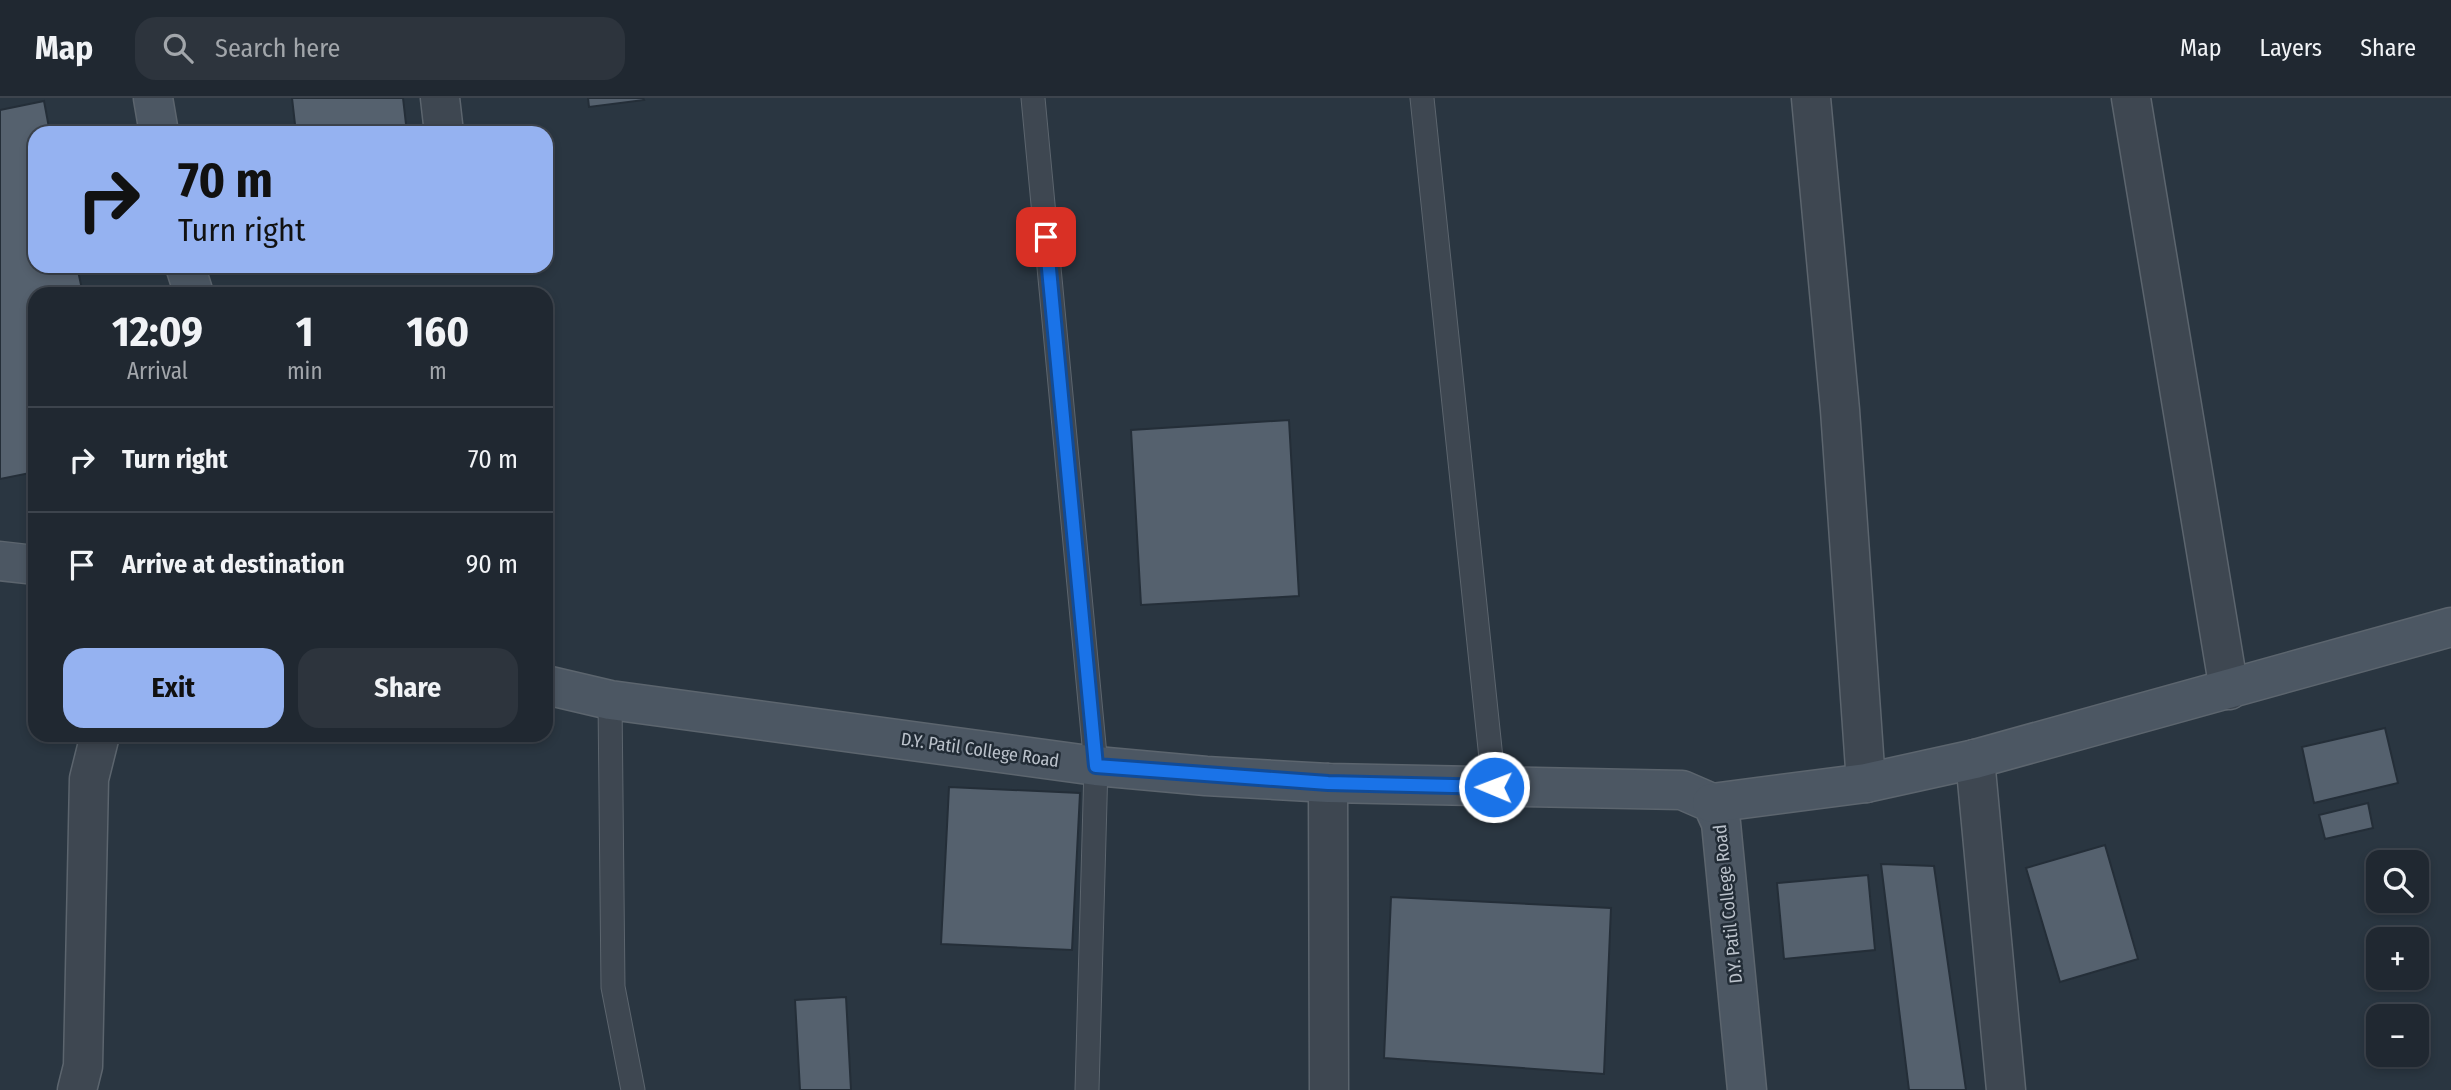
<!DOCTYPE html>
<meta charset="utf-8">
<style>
:root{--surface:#202831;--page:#2d343d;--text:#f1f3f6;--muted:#a2a6ab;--line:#3d444d;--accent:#95b2f1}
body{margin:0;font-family:"Fira Sans Condensed",sans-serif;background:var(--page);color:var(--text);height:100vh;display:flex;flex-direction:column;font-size:26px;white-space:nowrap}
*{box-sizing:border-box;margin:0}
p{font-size:23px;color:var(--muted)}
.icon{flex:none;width:38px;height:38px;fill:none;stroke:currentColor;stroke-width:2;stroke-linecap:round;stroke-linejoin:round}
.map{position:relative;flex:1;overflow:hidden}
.drawer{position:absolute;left:28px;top:189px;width:525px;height:455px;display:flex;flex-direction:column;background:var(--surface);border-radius:21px;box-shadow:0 4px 10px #0003,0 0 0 2px var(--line)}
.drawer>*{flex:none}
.banner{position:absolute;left:28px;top:28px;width:525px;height:147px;border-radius:21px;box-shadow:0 4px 10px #0003,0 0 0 2px var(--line);background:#95b2f1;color:#111;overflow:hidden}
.fabs{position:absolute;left:2366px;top:752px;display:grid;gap:14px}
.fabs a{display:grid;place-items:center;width:63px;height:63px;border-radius:14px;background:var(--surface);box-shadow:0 4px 10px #0003,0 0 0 2px var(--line);font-size:35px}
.pin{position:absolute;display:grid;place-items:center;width:60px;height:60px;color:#fff;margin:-30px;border-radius:14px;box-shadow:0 4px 10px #0006}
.me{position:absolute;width:77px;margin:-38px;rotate:271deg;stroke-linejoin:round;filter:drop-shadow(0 0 5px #0008)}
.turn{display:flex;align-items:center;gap:24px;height:147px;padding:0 35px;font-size:32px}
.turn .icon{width:91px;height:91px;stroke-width:2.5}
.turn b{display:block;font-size:49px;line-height:60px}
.eta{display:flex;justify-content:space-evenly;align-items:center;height:119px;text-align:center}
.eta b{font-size:42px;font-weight:700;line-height:49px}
.button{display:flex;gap:14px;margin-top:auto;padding:14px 35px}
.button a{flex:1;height:80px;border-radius:21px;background:var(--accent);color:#111;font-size:28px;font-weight:700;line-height:80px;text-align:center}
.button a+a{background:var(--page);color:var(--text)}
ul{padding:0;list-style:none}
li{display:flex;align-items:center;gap:21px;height:105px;padding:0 35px;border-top:2px solid var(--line)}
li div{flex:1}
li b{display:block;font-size:26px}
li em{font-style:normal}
header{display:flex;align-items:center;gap:42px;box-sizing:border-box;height:98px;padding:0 35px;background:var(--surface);border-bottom:2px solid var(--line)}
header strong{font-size:33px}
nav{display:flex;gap:38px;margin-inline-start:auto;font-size:24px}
.search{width:490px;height:63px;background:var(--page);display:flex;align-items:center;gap:18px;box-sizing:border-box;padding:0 24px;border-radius:21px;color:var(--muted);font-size:26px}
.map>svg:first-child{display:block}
</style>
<header>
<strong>Map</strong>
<div class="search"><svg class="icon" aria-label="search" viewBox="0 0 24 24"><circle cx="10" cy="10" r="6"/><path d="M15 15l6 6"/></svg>Search here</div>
<nav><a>Map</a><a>Layers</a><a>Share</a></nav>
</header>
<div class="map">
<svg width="2451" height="992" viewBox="0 0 2451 992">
<rect width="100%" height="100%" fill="#2a3641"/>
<!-- building -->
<g fill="#55616e" stroke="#242e38" stroke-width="2">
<path d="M292,0H403L407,35H296Z"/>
<path d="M588,0H643L644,2L589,9Z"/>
<path d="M44,3L50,35H35V168H77L83,196H35V374L0,381V12Z"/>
<path d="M1289,322L1299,498L1141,507L1131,332Z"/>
<path d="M2385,630L2398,685L2314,705L2302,649Z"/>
<path d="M949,689L1080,695L1072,852L941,846Z"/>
<path d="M2368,705L2373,730L2325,741L2319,717Z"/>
<path d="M2105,747L2138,861L2060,884L2026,770Z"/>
<path d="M1881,766L1934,768L1966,992H1909Z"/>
<path d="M1868,777L1875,852L1784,861L1777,785Z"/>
<path d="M1391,799L1611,810L1604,976L1384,960Z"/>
<path d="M846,899L851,992H800L795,902Z"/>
</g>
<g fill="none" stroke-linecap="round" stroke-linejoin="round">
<defs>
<g id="lane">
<path d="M1033,0L1096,668L1087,992"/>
<path d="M1422,0L1494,689"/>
<path d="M610,602L613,889L633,992"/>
</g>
<g id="street">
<path d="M440,0L444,35"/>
<path d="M1811,0L1840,312L1866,685"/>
<path d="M2131,0L2229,592"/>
<path d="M1975,661L2006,992"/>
<path d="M1328,685L1329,992"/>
<path d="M77,992L83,968L89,681L100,637"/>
</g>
<g id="secondary">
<path d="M153,0L159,35"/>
<path d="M185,168L194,196"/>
<path d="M0,463L35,467"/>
<path d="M546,587L610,602L1096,668L1206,678L1328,685L1682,692L1712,705L1721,725L1747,992"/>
<path d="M1712,705L1866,685L1975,661L2451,529"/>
</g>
</defs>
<!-- lane casing -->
<use href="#lane" stroke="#5c656e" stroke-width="25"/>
<!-- street casing -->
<use href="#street" stroke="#5c656e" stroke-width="41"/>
<!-- secondary casing -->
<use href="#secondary" stroke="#5c656e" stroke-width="41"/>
<!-- lane -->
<use href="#lane" stroke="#3e4751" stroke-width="23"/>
<!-- street -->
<use href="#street" stroke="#3e4751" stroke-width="38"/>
<!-- secondary -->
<use href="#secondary" stroke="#4c5763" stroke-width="38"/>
</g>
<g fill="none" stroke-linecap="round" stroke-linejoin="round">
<defs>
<path id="route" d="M1046,139L1096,668L1328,685L1494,689"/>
</defs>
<!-- route casing -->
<use href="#route" stroke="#114b97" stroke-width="18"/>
<!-- route -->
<use href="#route" stroke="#1a73e8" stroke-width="12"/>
</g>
<g text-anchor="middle" stroke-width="5" stroke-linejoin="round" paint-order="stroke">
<!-- street labels -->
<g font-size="18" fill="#bbc2cb" stroke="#222c36">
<text transform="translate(980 652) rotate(8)" y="6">D.Y. Patil College Road</text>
<text transform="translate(1728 806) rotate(-96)" y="6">D.Y. Patil College Road</text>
</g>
</g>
</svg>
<div class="fabs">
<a><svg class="icon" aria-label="search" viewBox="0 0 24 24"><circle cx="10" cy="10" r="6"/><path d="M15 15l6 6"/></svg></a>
<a>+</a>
<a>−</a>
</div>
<div class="pin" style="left:1046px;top:139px;background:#d93025"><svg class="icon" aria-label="arrive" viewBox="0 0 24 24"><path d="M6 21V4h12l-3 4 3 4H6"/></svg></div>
<svg class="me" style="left:1494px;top:689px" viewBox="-20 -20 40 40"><circle r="17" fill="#1a73e8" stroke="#fff" stroke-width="3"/><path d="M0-11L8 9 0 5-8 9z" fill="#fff"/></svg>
<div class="banner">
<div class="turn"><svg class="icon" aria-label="right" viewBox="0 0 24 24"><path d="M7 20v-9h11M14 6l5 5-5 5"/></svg><div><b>70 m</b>Turn right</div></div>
</div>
<section class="drawer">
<div class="eta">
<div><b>12:09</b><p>Arrival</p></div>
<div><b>1</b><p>min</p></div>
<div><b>160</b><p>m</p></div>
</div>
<ul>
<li><svg class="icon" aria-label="right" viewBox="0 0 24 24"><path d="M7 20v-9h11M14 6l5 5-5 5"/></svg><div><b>Turn right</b></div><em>70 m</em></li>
<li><svg class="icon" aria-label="arrive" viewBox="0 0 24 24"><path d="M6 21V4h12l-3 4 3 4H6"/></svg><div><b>Arrive at destination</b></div><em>90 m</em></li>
</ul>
<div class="button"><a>Exit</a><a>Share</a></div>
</section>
</div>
